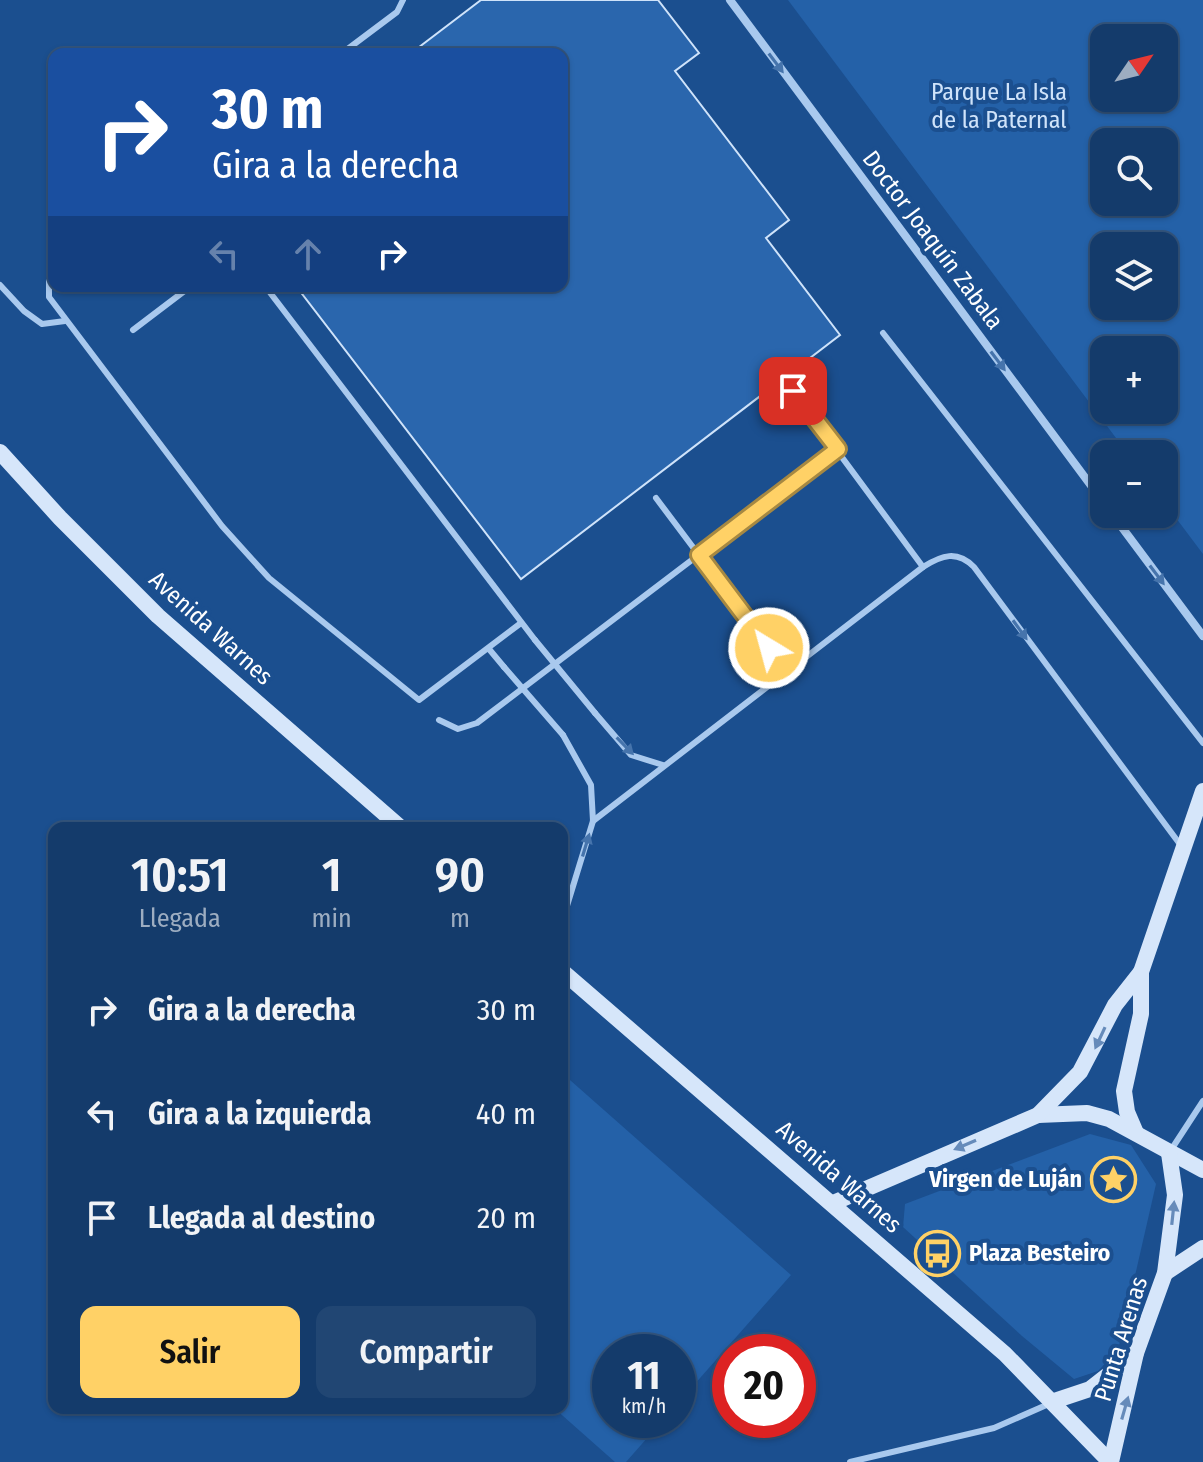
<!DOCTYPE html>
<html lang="es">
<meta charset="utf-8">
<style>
:root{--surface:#143b6b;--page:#214673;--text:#f1f3f6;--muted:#9dadc1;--line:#33557e;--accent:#ffd166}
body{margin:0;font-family:"Fira Sans Condensed",sans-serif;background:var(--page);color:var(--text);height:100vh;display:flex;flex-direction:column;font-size:30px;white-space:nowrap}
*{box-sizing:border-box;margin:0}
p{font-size:26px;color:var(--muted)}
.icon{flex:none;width:44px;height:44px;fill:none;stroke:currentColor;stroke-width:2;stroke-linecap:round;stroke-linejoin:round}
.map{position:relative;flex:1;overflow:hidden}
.drawer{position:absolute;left:48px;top:822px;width:520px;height:592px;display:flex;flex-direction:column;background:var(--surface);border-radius:16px;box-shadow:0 2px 6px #0004,0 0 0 2px var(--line)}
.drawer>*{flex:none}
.banner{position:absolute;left:48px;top:48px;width:520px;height:244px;border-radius:16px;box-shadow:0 2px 6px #0004,0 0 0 2px var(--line);background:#1a4fa0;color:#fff;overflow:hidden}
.needle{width:52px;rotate:55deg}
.tools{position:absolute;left:1090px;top:24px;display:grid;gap:16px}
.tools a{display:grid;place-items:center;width:88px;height:88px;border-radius:16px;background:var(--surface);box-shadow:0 2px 6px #0004,0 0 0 2px var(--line);font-size:40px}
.speed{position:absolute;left:592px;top:1334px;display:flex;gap:16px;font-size:40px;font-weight:700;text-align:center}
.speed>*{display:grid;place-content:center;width:104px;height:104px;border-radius:50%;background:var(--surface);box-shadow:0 2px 6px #0004,0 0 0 2px var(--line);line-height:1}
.speed small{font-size:20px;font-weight:400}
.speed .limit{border:12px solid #d22;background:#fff;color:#111}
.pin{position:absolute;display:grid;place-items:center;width:68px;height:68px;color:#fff;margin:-34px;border-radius:16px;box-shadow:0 4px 12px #0006}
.me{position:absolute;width:88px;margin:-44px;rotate:323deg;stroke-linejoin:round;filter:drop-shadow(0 0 6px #0008)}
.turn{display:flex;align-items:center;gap:28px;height:168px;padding:0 32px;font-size:36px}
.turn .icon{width:104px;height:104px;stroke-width:2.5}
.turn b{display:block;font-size:56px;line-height:68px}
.lanes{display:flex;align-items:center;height:76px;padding:0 32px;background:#0003;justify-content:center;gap:40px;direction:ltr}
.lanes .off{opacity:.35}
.eta{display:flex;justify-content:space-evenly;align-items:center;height:136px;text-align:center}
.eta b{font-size:48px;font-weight:600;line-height:56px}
.cta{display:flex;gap:16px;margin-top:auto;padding:16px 32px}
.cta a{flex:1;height:92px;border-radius:16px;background:var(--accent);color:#111;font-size:32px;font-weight:600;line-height:92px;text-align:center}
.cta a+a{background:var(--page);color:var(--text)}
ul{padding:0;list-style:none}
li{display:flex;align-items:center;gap:24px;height:104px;padding:0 32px}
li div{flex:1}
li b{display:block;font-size:30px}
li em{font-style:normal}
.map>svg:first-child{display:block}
</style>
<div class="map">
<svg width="1203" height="1462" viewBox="0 0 1203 1462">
<rect width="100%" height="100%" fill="#1b4f8f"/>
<!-- green -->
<g fill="#2461a8" fill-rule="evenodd">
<path d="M788,0H1203V554L1164,502V454H1128ZM1164,38V98H1104V38ZM1104,142H1164V202H1104ZM1104,246H1164V306H1104ZM1164,350V410H1104V350Z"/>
<path d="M562,1073L791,1275L678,1403V1352H610V1420H663L626,1462H615L554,1408H562Z"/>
<path d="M1090,1134L1131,1145L1156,1184L1118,1350L1098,1371L1074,1379L1022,1336L903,1227L905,1204Z"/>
</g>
<!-- building -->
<path fill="#2a66ad" stroke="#cfe3fa" stroke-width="2" d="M481,0H658L699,53L675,71L789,220L766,238L840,335L521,579L296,286H562V54H410Z"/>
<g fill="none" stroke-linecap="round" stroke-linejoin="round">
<!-- lane -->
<g stroke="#a9c9ee" stroke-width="6">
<path d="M341,54L397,12L403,0"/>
<path d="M54,277L49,281V297L222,526L269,578L419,700L521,623"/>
<path d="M0,285L24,311L42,324L65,321"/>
<path d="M265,286L535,640"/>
<path d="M133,330L191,286"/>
<path d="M883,333L1203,743"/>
<path d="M793,391L923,567"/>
<path d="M656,498L786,671"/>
<path d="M489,649L504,667"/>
<path d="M595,713L631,755L663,765"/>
<path d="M439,720L458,729L477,723L838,449"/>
<path d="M593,821L923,567C942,555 957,550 974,567L1182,847"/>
<path d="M562,922L593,821L591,785L563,735"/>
<path d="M1171,1150L1203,1101"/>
<path d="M850,1462L994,1428L1051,1403"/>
</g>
<!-- street -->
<g stroke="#a9c9ee" stroke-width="8">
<path d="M730,0L1104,503"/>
<path d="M1112,514L1203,636"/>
</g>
<!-- secondary -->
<g stroke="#d6e6fa" stroke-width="16">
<path d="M0,452L60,518L158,616L401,828"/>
<path d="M562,971L1005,1354L1110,1462"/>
<path d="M1038,1115L1087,1113L1109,1119L1203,1170"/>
<path d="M1136,1133L1127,1112L1124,1091L1141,1014V972L1203,791"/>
<path d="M833,1203L1038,1115L1080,1072L1115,1005L1141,972"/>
<path d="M1165,1273L1203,1248"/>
<path d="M1054,1401L1090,1389L1136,1353"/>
<path d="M1111,1462L1136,1353L1165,1273L1175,1195L1169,1153"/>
</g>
<!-- lane-bridge -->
<g stroke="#a9c9ee" stroke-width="6">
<path d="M535,640L595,713"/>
<path d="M504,667L563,735"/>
</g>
</g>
<!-- one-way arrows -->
<defs><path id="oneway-solid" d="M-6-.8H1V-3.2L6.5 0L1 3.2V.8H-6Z" transform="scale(2)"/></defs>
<g fill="#4674ac">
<use href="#oneway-solid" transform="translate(776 63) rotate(53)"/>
<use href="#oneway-solid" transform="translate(998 361) rotate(53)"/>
<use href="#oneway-solid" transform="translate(1157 575) rotate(53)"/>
<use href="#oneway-solid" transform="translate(1020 630) rotate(54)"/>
<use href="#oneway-solid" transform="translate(625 746) rotate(46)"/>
<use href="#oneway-solid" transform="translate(586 845) rotate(-73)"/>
</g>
<g fill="#668bba">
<use href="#oneway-solid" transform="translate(1100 1038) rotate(115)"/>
<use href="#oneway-solid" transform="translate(965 1145) rotate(157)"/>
<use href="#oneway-solid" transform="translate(1173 1213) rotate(-84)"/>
<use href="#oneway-solid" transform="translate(1125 1408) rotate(-74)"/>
</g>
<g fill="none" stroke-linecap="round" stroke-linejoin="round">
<defs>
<path id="route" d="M769,648L699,555L838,449L793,391"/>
</defs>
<!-- route casing -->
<use href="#route" stroke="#a68842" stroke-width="20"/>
<!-- route -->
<use href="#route" stroke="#ffd166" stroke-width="14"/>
</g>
<!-- icons -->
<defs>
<symbol id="sight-ring" viewBox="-11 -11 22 22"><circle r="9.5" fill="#1b4f8f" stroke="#ffd166" stroke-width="1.5"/><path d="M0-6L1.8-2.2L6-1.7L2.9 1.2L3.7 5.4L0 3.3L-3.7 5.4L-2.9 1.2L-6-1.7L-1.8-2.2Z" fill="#ffd166"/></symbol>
<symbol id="bus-ring" viewBox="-11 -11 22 22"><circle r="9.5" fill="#1b4f8f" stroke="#ffd166" stroke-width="1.5"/><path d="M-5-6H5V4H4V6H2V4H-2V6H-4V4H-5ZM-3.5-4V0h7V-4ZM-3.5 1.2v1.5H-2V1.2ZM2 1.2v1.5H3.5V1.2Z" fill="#ffd166"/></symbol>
</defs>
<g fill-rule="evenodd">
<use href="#sight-ring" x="1088" y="1154" width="51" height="51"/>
<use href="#bus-ring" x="912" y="1228" width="51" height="51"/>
</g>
<g text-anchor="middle" stroke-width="8" stroke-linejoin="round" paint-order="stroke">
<!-- park labels -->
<g font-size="24" fill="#cfe3fa" stroke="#1b4f8f">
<text x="999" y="100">Parque La Isla<tspan x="999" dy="28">de la Paternal</tspan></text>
</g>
<!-- street labels -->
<g font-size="24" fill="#fff" stroke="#1b4f8f">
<text transform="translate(933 240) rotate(53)" y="8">Doctor Joaquín Zabala</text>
<text transform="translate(211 628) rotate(42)" y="8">Avenida Warnes</text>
<text transform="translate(839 1177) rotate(41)" y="8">Avenida Warnes</text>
<text transform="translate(1121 1339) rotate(-73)" y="8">Punta Arenas</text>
</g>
<!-- poi labels -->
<g font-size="24" font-weight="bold" fill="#fff" stroke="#1b4f8f" text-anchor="end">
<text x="1082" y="1187">Virgen de Luján</text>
<text x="969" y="1261" text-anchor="start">Plaza Besteiro</text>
</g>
</g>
</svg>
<div class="tools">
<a><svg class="needle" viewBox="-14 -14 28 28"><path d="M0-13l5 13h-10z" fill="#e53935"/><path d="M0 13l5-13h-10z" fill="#9dadc1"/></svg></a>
<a><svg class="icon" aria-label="search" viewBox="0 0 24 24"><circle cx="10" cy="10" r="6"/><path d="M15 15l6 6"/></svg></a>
<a><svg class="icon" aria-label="layers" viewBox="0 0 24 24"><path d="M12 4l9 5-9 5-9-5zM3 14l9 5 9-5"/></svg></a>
<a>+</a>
<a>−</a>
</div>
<div class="speed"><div>11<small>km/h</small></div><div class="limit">20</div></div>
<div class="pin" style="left:793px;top:391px;background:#d93025"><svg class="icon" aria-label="arrive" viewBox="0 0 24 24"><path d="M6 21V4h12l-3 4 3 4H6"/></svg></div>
<svg class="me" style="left:769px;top:648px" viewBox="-20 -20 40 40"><circle r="17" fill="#ffd166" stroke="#fff" stroke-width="3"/><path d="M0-11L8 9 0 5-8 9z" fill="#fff"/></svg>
<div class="banner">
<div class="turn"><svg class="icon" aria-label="right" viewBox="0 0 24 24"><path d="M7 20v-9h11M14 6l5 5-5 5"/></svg><div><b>30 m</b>Gira a la derecha</div></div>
<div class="lanes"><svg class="icon off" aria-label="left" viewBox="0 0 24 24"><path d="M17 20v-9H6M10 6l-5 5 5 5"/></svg><svg class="icon off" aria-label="ahead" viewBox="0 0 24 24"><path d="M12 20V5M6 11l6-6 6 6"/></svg><svg class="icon" aria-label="right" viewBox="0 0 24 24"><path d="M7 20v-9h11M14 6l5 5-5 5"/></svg></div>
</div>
<section class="drawer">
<div class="eta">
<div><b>10:51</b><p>Llegada</p></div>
<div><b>1</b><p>min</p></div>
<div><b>90</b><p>m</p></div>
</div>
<ul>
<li><svg class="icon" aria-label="right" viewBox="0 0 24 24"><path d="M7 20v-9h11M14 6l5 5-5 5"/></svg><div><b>Gira a la derecha</b></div><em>30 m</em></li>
<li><svg class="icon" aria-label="left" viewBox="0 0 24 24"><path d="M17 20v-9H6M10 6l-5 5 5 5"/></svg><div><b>Gira a la izquierda</b></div><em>40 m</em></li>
<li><svg class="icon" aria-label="arrive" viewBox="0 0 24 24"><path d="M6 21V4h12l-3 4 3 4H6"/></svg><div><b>Llegada al destino</b></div><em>20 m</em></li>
</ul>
<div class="cta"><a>Salir</a><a>Compartir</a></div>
</section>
</div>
